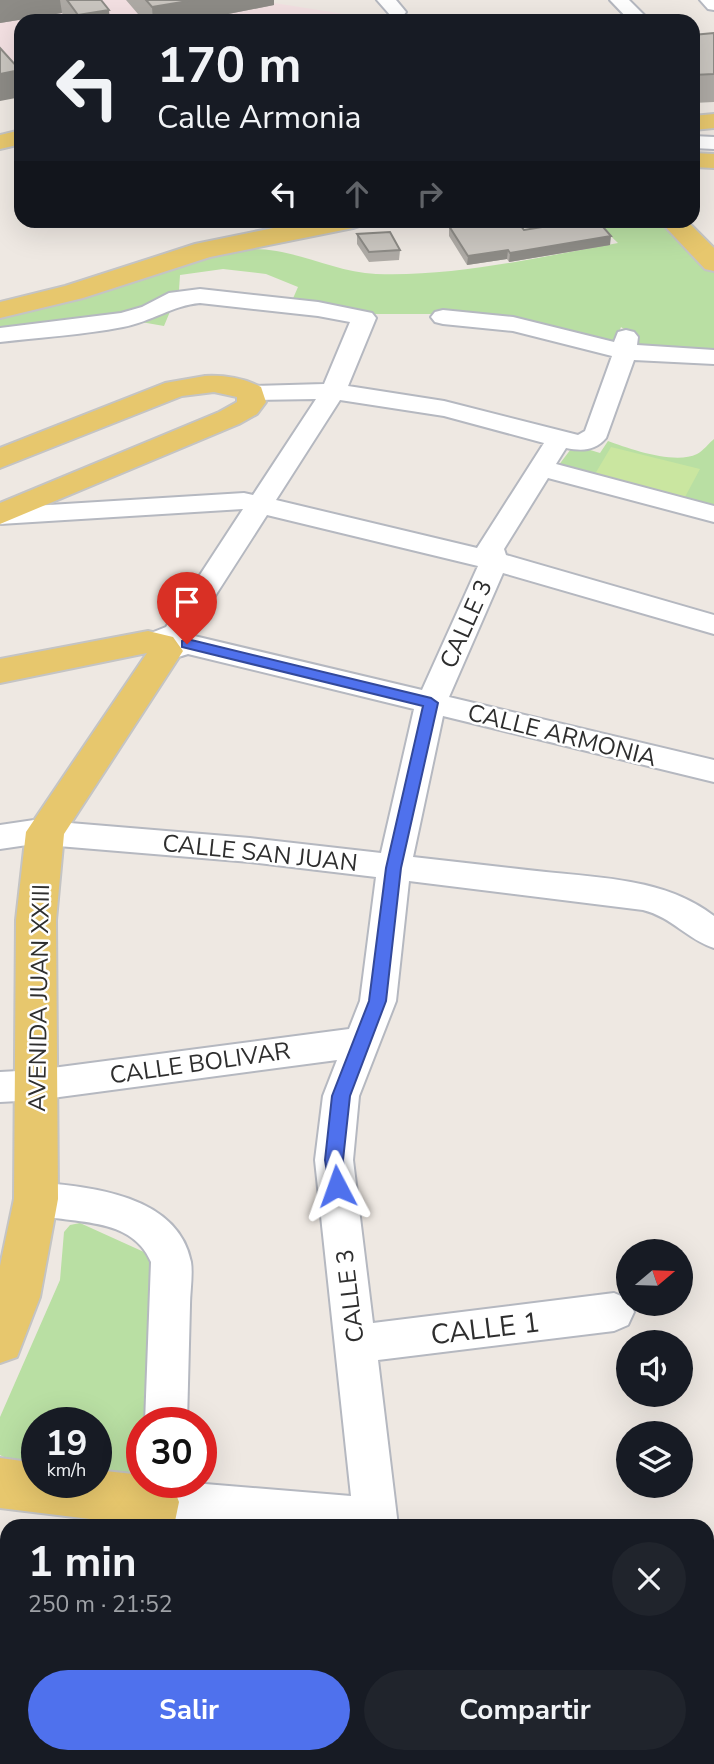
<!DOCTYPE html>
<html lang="es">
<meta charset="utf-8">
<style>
:root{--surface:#171b24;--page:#20242c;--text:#f1f3f6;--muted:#9ea1a6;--accent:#4f71ed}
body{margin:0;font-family:"Nunito Sans",sans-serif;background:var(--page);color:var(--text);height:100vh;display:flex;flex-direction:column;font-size:26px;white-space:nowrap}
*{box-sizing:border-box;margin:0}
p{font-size:23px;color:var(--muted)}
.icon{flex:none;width:38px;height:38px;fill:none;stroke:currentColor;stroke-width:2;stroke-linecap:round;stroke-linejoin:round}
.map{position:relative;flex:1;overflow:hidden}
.drawer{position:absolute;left:0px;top:1519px;width:714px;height:245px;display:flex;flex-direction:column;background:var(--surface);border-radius:21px 21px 0 0;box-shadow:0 7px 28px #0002}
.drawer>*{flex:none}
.hud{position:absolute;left:14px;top:14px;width:686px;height:214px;border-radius:21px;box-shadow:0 7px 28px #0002;background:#171b24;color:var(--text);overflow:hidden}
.needle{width:46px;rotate:71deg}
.fabs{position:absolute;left:616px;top:1239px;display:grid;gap:14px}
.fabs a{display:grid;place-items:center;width:77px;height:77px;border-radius:50%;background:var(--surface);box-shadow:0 7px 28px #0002;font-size:35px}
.speed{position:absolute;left:21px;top:1407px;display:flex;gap:14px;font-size:35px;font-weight:700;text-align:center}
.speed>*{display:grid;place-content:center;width:91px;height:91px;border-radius:50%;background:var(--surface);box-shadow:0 7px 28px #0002;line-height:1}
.speed small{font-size:18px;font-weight:400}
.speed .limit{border:10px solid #d22;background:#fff;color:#111}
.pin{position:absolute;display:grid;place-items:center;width:60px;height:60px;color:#fff;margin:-72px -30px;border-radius:50% 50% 50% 0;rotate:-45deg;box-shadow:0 0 7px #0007}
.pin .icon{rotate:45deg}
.me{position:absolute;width:77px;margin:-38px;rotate:356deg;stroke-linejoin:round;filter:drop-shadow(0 0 5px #0008)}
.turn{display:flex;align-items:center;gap:24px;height:147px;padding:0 28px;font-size:32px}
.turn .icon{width:91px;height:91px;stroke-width:2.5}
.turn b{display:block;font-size:49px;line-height:60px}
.lanes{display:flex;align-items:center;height:66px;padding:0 28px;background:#0003;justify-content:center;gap:35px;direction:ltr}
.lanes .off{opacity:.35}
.round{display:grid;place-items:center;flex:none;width:74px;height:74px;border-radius:37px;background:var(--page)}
.overview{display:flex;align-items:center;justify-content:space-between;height:119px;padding:0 28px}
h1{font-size:42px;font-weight:700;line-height:52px}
.primary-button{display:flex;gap:14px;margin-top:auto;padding:14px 28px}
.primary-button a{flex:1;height:80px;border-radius:42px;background:var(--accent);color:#fff;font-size:28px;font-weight:700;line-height:80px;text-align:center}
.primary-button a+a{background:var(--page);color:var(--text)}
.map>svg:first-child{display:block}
</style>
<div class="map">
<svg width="714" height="1764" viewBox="0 0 714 1764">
<rect width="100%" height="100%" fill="#eee8e2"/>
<!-- medical -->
<path fill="#f3e0e2" d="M0,0H255L344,14L336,21H21V60L0,63Z"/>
<!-- green -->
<g fill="#b9dfa3">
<path d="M595,221H661L714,268V353L633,348L632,335L621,327L615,343L570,331L499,318L463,314H358L291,303L298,287L266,274L223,269L180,275L179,290L164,326L118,318L0,331V317C49,302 99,288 148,273C180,263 217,250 251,249C294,248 333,272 376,274C456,277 539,257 618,243Z"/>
<path d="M714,439V509L558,466L574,445L600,453L608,441C630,449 675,465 697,454C703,451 709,443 714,439Z"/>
<path d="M80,1223L144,1252L152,1265L154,1423H142V1469L136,1474L96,1471V1423H37V1464L11,1461L0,1455V1417L60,1280L64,1232L70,1225Z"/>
</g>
<!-- pitch -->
<path fill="#cae6a0" d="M611,447L700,469L685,497L595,474Z"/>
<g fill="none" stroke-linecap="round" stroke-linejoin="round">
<defs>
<g id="minor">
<path d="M377,0H396L406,12L403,16H391Z"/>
<path d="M610,0H629L650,21H630Z"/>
<path d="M700,0H714V10L708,9Z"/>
<path d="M693,136L714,137V149L693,148Z"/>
<path d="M200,289L318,302L372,313L376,318L348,386L444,401L578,435L585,431L612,356L513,331L443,324L435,322L431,317L435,312L443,310L513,317L614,342L618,332L626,330L634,332L638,337L637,345L714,350V364L634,360L606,438C595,451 582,451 566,448L556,464L714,506V522L548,478L504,549L506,555L714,615V634L503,573L449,697L714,760V782L443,716L413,857C457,862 502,867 546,872C603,878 666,879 714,916V948C688,940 672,917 643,910L409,881L396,1001L359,1096L353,1160L373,1323L614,1293L628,1299L634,1312L628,1325L614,1331L378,1360L398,1526L154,1524L138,1517L132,1502L142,1471V1482H181L351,1496L315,1160L323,1096L337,1060L37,1100L0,1102V1072L37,1070L349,1029L360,1001L376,877L250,862L34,844L0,849V825L34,820L250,838L381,853L414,709L188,654C167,661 153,661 141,642L146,635L166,627L243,509L0,524V508L244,493L253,495L316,399L251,400L242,398L239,393L242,388L251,386L324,384L350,322L318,316L200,303C173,305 151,322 123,327C83,335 41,337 0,342V328L121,313L142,307L169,293ZM340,400L444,416L544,443L477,548L276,500ZM267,515L478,566L422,690L190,635Z"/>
<path d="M36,1182C91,1187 178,1195 191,1262C193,1275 190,1292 190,1305C189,1344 188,1383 187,1423H145L151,1262C130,1212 64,1226 22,1211L17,1199L22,1187Z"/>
<path d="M714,1549V1595L707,1597V1551Z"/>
<path d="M369,1757H417L416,1764H368Z"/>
<path d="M461,1757H512L509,1764H458Z"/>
</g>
<g id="major">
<path d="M714,114V128L693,130V116Z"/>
<path d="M21,130V144L0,149V135Z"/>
<path d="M693,153L714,154V168L693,167Z"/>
<path d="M312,220H365L362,225L353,228L210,257L83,298L0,318V302L65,286L195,244Z"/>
<path d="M659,220H686L714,248V271L705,269Z"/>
<path d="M205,376C225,375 243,378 261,387L266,402L257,414L239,424L0,524V503L219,412L237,402V397L214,392L182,396L0,468V448L165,383Z"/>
<path d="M148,631L173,637L183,651L64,834L56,920L58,1199L40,1297L17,1357L0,1363V1266L14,1199L16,920L26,832L147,653L0,683V659Z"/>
<path d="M0,1458L37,1463V1482H96V1470L142,1475V1482L172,1484L179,1502L174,1526H122L123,1523L0,1508Z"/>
<path d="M64,1757H120L118,1764H62Z"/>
</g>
</defs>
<!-- minor casing -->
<use href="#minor" stroke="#b5b8c0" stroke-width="4"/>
<!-- major casing -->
<use href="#major" stroke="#c4c4c4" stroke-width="4"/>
<!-- minor -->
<use href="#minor" fill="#fff" fill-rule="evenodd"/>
<!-- major -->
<use href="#major" fill="#e7c76d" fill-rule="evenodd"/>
</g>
<!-- wall -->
<g fill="#aeaaa5">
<path d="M0,0H101L110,21H67L62,13L0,23Z"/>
<path d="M126,0H274V5L213,17V21H144Z"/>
<path d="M714,33V102L693,103V35Z"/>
<path d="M556,220H597L610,245L509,262L507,259L467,265L449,236V226L524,230L559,224Z"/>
<path d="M357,234L400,250L399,260L369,262L357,244Z"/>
</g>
<!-- shaded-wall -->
<g fill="#8d8b86">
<path d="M0,0H60L62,13L0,23Z"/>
<path d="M194,0H274V5L213,17V21H153L152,7Z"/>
<path d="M109,10L110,21H78V15Z"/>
<path d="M20,70L21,79V97L0,101V74Z"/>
<path d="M611,236L610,245L509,262L510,253Z"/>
<path d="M508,250L507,259L467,265L468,256Z"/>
</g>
<!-- building -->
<g fill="#cac6c0" stroke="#8d8b86" stroke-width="2">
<path d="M67,0H101L109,10L78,15Z"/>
<path d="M146,0H194L152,7Z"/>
<path d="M714,33V74L693,75V35Z"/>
<path d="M0,48L20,70L0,74Z"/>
<path d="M495,220H516L524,230L567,223L565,220H597L611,236L510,253L508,250L468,256L449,226Z"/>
<path d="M390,232L400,250L369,252L357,234Z"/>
</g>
<!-- route -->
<path fill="#4f71ed" stroke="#33499a" stroke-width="2" d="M187,639L431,698L438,703L401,868L386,1001L350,1096L343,1160L346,1186L343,1192L337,1194L330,1192L325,1160L332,1096L369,1001L386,868L423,706L182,647V641Z"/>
<g text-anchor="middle" stroke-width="5" stroke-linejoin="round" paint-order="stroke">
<!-- street labels -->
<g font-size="24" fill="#2e2e2e" stroke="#fff">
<text transform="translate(466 624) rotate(-66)" y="8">CALLE 3</text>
<text transform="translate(562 735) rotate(14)" y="8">CALLE ARMONIA</text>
<text transform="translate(260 853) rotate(6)" y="8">CALLE SAN JUAN</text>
<text transform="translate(39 998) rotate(-89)" y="8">AVENIDA JUAN XXIII</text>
<text transform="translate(200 1063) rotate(-8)" y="8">CALLE BOLIVAR</text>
<text transform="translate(350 1296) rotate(-97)" y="8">CALLE 3</text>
</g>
<!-- near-street labels -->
<g font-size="28" fill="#2e2e2e" stroke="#fff">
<text transform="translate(485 1328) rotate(-7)" y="10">CALLE 1</text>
</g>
</g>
</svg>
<div class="fabs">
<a><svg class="needle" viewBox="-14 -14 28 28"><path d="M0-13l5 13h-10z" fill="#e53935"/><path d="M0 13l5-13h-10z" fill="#9ea1a6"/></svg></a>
<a><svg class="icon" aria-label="sound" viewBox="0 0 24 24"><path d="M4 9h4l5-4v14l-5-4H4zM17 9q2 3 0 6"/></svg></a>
<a><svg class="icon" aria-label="layers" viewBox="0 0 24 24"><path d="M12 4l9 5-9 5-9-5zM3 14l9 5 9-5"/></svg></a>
</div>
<div class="speed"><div>19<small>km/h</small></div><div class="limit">30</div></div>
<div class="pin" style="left:187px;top:644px;background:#d93025"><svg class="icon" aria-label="arrive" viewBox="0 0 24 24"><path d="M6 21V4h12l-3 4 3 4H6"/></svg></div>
<svg class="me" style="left:337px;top:1186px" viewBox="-20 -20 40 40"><path d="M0-17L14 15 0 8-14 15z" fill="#4f71ed" stroke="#fff" stroke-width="4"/></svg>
<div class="hud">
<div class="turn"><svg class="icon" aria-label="left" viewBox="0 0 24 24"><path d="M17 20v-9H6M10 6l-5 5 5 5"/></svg><div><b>170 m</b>Calle Armonia</div></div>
<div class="lanes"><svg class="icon" aria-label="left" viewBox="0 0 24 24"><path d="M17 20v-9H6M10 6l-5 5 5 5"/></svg><svg class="icon off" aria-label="ahead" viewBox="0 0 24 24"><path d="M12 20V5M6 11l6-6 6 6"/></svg><svg class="icon off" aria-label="right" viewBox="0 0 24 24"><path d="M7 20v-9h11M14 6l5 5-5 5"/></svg></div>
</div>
<section class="drawer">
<div class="overview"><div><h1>1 min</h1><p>250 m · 21:52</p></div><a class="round"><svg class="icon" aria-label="close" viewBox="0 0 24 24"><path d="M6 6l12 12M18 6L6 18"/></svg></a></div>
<div class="primary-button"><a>Salir</a><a>Compartir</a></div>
</section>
</div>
